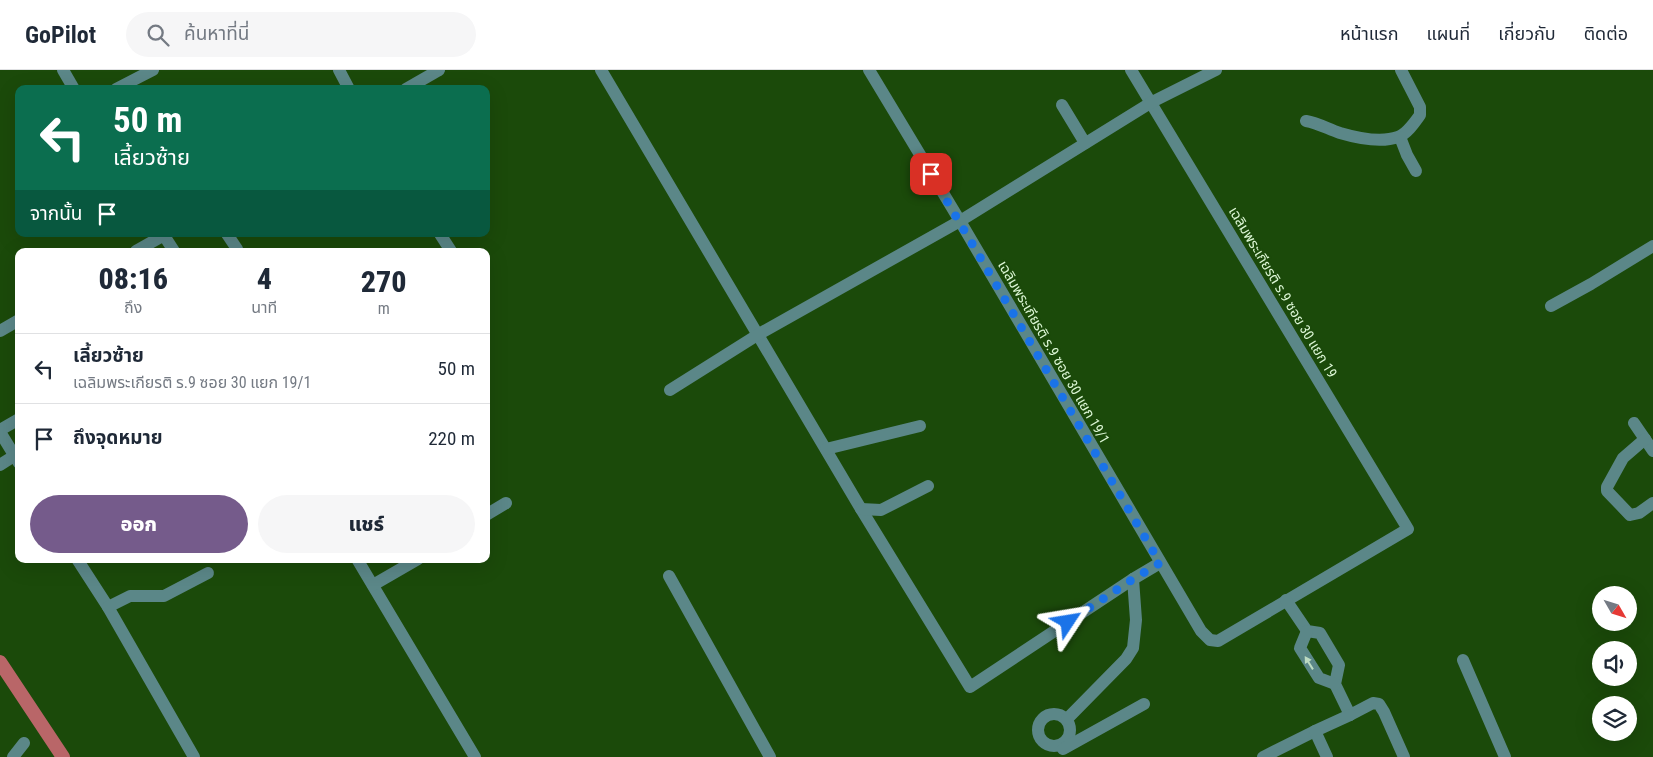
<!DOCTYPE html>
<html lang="th">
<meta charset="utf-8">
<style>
:root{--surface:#fff;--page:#f6f6f7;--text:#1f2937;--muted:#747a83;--line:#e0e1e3;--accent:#755b8b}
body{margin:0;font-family:"Roboto Condensed","Noto Sans Thai",sans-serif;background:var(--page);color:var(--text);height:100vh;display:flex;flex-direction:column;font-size:19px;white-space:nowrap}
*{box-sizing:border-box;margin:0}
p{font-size:16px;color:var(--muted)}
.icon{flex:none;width:28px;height:28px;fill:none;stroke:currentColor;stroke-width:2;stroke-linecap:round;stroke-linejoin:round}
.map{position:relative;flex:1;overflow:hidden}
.sheet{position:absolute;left:15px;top:178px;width:475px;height:315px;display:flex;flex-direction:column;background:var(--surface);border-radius:10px;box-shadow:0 5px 20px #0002}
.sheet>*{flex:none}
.hud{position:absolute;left:15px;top:15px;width:475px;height:152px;border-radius:10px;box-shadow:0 5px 20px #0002;background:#0b6e4f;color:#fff;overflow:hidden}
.needle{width:32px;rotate:129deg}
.fabs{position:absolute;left:1592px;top:516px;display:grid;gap:10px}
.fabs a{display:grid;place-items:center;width:45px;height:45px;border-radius:50%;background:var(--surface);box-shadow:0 5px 20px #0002;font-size:25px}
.pin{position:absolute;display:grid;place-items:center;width:42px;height:42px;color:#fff;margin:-21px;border-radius:10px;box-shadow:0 2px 8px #0006}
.me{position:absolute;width:55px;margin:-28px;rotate:57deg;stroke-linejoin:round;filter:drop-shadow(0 0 4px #0008)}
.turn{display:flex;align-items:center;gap:18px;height:105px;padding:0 15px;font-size:22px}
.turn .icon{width:65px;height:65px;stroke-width:2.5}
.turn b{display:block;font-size:35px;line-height:42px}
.then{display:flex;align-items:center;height:48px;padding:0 15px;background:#0003;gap:10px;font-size:19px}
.eta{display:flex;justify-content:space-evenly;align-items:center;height:85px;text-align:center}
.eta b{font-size:30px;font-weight:800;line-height:35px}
.primary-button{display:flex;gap:10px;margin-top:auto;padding:10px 15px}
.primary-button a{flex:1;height:58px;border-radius:30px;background:var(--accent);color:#fff;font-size:20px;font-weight:800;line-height:58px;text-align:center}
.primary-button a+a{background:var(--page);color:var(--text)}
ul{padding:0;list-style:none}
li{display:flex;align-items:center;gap:15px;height:70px;padding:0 15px;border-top:1px solid var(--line)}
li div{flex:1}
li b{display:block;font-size:19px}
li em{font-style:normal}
header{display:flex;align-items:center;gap:30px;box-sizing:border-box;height:70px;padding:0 25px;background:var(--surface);border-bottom:1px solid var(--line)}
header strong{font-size:24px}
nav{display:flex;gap:28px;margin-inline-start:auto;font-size:18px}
.search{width:350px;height:45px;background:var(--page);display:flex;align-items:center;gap:12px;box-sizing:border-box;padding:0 18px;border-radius:28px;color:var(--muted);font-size:19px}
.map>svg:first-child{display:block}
</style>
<header>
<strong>GoPilot</strong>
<div class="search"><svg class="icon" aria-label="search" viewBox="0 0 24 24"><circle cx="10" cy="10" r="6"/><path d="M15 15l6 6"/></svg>ค้นหาที่นี่</div>
<nav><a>หน้าแรก</a><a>แผนที่</a><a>เกี่ยวกับ</a><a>ติดต่อ</a></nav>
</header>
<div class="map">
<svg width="1653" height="687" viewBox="0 0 1653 687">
<rect width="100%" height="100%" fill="#1b4a0a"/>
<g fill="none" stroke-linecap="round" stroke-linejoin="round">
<!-- canal -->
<path stroke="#b96668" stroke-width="14" d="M0,592L63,687"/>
<!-- minor -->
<g stroke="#5b8788" stroke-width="12">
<path d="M63,0L74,19"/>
<path d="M339,0L349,19"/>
<path d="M601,0L861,439L970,617L1133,509L1160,493"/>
<path d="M869,0L960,151L1201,561L1210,570L1218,571L1408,459L1131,0"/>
<path d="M116,19L153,0"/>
<path d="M406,19L439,0"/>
<path d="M1062,35L1085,73"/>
<path d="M1306,51C1318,53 1328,59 1340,63C1357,68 1381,73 1398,67C1407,64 1415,52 1420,45V37L1401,0"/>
<path d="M1400,67L1407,85L1416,101"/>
<path d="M163,164L174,181"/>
<path d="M227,164L237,179"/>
<path d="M440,164L451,181"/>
<path d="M136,181L166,164"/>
<path d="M1551,236L1591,214L1653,176"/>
<path d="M0,261L19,250"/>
<path d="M670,320L759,264L960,151L1152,32L1216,0"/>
<path d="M1634,353L1653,381"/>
<path d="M0,360L19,349"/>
<path d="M0,362L19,393"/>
<path d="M1645,369L1623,388L1607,417V421L1630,445L1639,443L1653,433"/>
<path d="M826,379L920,356"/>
<path d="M0,395L14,386"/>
<path d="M861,439L881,440L928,416"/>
<path d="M486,445L506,433"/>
<path d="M77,489L108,537L194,687"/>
<path d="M357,489L475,687"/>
<path d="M669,506L770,687"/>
<path d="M373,515L418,489"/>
<path d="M1286,530L1307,561L1320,563L1339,595L1335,614L1350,645L1373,633L1379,634L1384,642L1404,687"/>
<path d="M108,537L130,526H164L208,503"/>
<path d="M1307,561L1300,578L1319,608L1335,614"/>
<path d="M1463,590L1505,687"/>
<circle cx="1054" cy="660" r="16"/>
<path d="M1067,649L1126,589L1133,578L1136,550L1133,509"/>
<path d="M1063,679L1144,634"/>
<path d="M13,687L24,673"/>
<path d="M1263,687L1315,661"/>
<path d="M1327,687L1315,661L1350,645"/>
</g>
</g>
<!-- one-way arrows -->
<defs><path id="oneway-solid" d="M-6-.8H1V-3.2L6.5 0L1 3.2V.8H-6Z" transform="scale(1.25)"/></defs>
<use fill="#bcdbc2" href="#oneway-solid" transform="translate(1309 593) rotate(-122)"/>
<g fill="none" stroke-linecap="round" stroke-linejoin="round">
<!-- route -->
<path stroke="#1a73e8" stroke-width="9" stroke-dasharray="0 16.2" d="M931,104L1160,493L1133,509L1068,552"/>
</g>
<g text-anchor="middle" stroke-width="4" stroke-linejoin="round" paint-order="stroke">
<!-- street labels -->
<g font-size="14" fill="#ddf7d6" stroke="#1b4a0a">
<text transform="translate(1283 222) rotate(59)" y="5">เฉลิมพระเกียรติ ร.9 ซอย 30 แยก 19</text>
<text transform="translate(1054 282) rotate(60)" y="5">เฉลิมพระเกียรติ ร.9 ซอย 30 แยก 19/1</text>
</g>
</g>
</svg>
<div class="fabs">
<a><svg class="needle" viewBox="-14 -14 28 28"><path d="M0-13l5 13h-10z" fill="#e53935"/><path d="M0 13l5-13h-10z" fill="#747a83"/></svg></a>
<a><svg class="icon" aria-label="sound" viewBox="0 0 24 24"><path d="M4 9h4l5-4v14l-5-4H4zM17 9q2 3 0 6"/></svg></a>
<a><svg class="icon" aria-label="layers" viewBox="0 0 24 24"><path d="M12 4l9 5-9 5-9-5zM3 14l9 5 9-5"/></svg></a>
</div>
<div class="pin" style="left:931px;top:104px;background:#d93025"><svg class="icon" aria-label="arrive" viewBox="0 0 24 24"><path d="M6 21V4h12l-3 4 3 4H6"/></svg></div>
<svg class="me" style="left:1068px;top:552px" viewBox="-20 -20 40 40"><path d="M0-17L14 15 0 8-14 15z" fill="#1a73e8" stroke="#fff" stroke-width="4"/></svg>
<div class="hud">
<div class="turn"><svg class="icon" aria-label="left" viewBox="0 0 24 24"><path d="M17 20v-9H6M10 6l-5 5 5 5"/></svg><div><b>50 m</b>เลี้ยวซ้าย</div></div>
<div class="then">จากนั้น<svg class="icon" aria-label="arrive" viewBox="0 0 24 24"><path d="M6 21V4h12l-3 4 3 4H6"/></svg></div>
</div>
<section class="sheet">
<div class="eta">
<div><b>08:16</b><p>ถึง</p></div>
<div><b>4</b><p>นาที</p></div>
<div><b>270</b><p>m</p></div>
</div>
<ul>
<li><svg class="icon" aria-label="left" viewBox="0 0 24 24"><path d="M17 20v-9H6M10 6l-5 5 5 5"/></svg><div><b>เลี้ยวซ้าย</b><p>เฉลิมพระเกียรติ ร.9 ซอย 30 แยก 19/1</p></div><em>50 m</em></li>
<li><svg class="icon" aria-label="arrive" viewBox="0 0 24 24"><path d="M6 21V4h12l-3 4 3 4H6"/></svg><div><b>ถึงจุดหมาย</b></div><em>220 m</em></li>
</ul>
<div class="primary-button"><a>ออก</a><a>แชร์</a></div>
</section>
</div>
